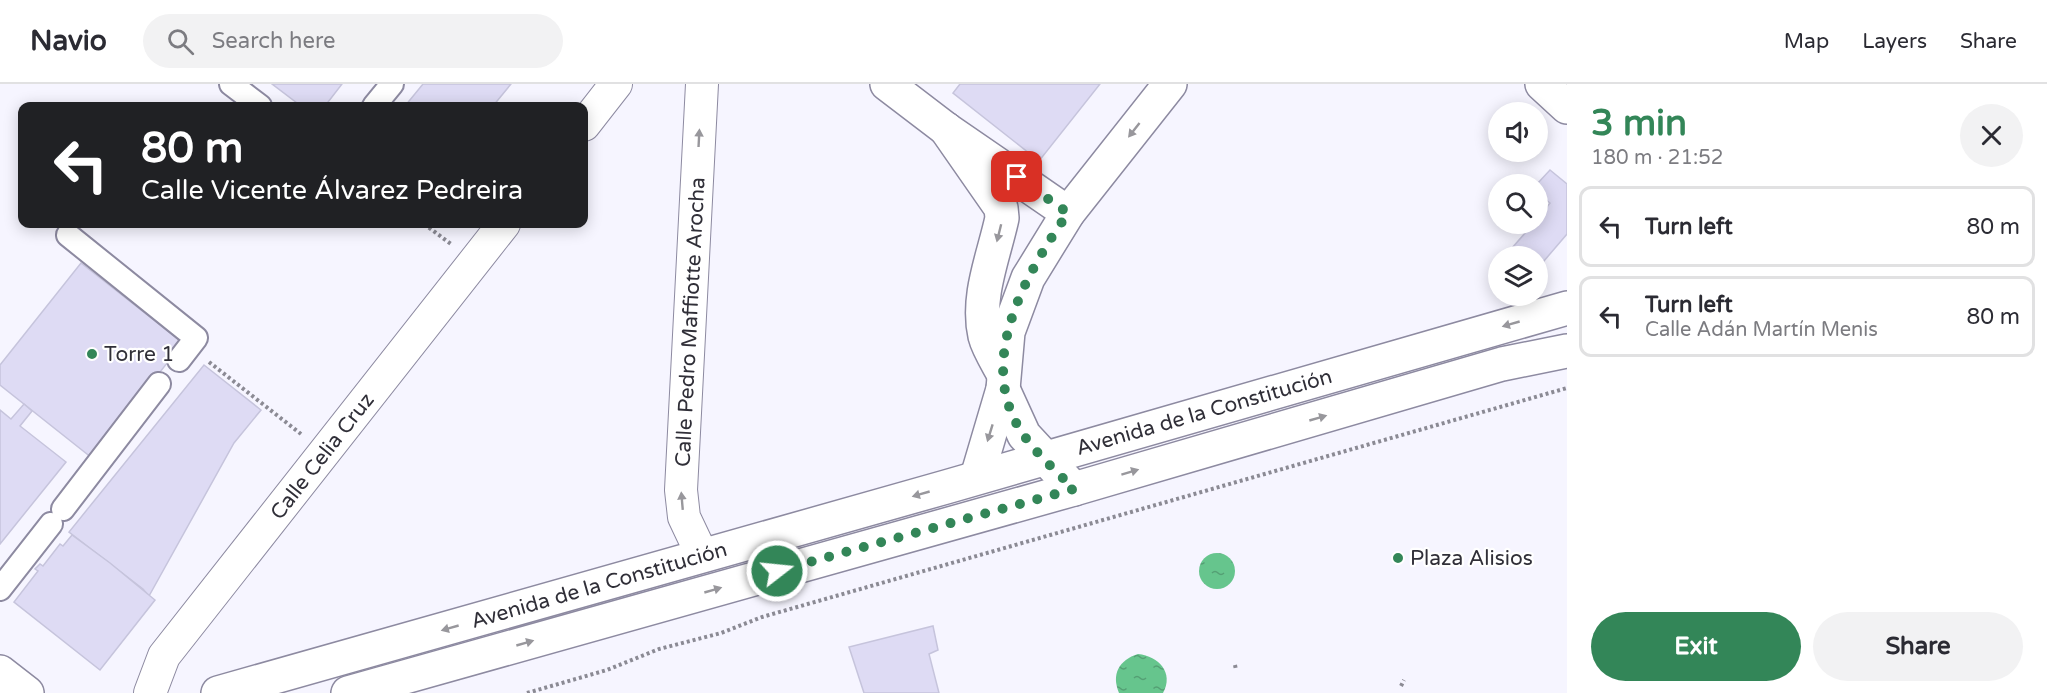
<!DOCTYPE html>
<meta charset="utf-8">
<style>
:root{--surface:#fff;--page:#f2f2f3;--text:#2b2b33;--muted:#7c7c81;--line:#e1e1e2;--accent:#338658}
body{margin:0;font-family:"Varela Round",sans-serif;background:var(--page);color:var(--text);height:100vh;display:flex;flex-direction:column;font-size:22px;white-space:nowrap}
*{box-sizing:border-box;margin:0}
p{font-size:20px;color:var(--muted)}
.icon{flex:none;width:33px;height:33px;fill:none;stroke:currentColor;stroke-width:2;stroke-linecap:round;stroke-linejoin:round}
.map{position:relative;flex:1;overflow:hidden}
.panel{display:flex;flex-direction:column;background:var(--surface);width:480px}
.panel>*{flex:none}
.hud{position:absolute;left:18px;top:18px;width:570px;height:126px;border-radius:12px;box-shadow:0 3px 15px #0003;background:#202124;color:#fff;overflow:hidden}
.controls{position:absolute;left:1488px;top:18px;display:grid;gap:12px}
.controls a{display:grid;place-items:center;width:60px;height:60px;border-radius:50%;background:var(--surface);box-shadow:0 3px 15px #0003;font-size:30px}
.pin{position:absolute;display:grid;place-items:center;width:51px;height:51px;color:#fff;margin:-26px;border-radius:12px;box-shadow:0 3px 9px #0006}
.me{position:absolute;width:66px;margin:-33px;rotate:74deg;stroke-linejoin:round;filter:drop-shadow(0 0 4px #0008)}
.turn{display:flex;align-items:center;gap:21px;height:126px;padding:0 24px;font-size:27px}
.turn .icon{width:78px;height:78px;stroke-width:2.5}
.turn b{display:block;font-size:42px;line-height:51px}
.round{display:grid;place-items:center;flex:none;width:63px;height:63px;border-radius:32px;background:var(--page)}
.summary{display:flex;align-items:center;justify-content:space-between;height:102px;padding:0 24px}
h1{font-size:36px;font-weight:700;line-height:45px;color:var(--accent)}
.action{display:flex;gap:12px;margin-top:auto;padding:12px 24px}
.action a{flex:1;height:69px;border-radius:36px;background:var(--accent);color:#fff;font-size:24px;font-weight:700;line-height:69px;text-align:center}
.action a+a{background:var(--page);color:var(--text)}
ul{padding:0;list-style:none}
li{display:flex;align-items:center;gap:18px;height:81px;margin:0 12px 9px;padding:0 12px;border:3px solid var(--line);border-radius:12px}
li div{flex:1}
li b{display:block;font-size:22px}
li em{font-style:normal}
header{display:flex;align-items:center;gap:36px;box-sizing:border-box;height:84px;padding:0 30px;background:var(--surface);border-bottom:2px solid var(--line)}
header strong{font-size:28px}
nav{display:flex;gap:33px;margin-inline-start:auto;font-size:21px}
.search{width:420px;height:54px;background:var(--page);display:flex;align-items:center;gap:15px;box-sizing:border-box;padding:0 21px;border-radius:33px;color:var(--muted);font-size:22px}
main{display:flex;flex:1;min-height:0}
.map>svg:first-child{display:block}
</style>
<header>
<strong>Navio</strong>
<div class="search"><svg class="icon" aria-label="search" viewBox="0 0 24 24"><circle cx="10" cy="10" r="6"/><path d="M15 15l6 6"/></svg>Search here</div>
<nav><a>Map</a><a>Layers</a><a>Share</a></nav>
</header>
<main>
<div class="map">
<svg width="1567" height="609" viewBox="0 0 1567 609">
<defs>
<pattern id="water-ripples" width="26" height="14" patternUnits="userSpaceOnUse" patternTransform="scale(1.5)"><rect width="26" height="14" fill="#66c58d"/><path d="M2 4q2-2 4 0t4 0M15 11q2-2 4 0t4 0" fill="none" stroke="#54a074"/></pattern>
</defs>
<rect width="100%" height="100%" fill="#f6f5ff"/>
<!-- water -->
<g fill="url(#water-ripples)">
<circle cx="1217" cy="487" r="18"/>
<path d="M1138,570C1159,572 1174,589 1163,609H1119C1111,590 1119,576 1138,570Z"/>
</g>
<!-- building -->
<g fill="#dedbf4" stroke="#c6c4dc" stroke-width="1.5">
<path d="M272,0H342L325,22H301Z"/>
<path d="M423,0H511L493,22H405Z"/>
<path d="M960,0H1100L1039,77L953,9Z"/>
<path d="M1550,86L1567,100V150L1538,184V172H1505L1533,140H1538V134L1550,119L1538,109L1537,100Z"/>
<path d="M81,179L183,259L92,374L0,301V281Z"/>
<path d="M204,281L261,326L234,359L149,512L143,505L69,448Z"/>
<path d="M24,320L32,327L20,342L66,378L0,460V326L11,335Z"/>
<path d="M72,451L110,479L155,516L100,586L14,518L38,487L35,485L40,480L43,482L60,460L63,462Z"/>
<path d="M933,542L938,566L929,570L939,609H864L849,563Z"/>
</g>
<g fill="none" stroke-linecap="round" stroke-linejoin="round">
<defs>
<g id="pedestrian">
<path d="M231,0L260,22"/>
<path d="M374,22L392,0"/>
<path d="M68,151L196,254L179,276"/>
<path d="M63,425L159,300"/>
<path d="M0,505L51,440"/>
</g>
<g id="minor">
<path d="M584,41L616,0"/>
<path d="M702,471L684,433L681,406L702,0"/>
<path d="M150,609L164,572L504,140"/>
</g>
<g id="tertiary">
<path d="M887,0L946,45L1068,129"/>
<path d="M1542,0L1567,23"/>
<path d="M946,45L1001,124L1002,134C994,172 976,212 985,252C988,264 997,278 1003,289"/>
<path d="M1003,305L1024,351L1074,405"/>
<path d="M977,393L1003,305L1008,248L1028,194L1068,129L1170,0"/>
<path d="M0,588L27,609"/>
</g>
<g id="primary">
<path d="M218,609L946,403L1567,224"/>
<path d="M348,609L1074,405L1502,280L1567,267"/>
</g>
</defs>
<!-- pedestrian casing -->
<use href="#pedestrian" stroke="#8d8aa1" stroke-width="26"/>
<!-- minor casing -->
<use href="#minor" stroke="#8d8aa1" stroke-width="34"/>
<!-- tertiary casing -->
<use href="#tertiary" stroke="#8d8aa1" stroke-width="36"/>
<!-- primary casing -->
<use href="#primary" stroke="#8d8aa1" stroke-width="36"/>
<!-- path -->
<g stroke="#8b8a94" stroke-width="4" stroke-dasharray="3 3" stroke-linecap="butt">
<path d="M424,140L451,160"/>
<path d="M209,278L301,350"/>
<path d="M1235,581L1236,586"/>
<path d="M1401,602L1404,596"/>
<path d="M527,609L607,586L659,565L721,549L762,533L1567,304"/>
</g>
<!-- pedestrian -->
<use href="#pedestrian" stroke="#fff" stroke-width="22"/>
<!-- minor -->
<use href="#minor" stroke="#fff" stroke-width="32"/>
<!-- tertiary -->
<use href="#tertiary" stroke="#fff" stroke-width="33"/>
<!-- primary -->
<use href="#primary" stroke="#fff" stroke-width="33"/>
</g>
<!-- one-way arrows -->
<defs><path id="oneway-solid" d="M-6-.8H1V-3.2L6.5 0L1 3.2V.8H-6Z" transform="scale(1.5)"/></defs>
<g fill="#98979c">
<use href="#oneway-solid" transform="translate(1134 46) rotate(128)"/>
<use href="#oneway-solid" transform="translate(699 54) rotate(-87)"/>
<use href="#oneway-solid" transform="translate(999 149) rotate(104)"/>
<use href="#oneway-solid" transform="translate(1511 240) rotate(164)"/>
<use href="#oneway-solid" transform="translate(1318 334) rotate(-16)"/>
<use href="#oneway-solid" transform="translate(990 349) rotate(107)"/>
<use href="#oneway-solid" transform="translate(1130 388) rotate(-17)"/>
<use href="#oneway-solid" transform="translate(921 410) rotate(164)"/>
<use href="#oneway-solid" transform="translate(682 417) rotate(-95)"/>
<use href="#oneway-solid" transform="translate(713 506) rotate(-16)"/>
<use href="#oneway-solid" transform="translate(450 544) rotate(164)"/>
<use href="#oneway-solid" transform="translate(525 559) rotate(-16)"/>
</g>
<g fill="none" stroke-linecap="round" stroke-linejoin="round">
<!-- route -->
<path stroke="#338658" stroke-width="10" stroke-dasharray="0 18" d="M777,487L1074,405C1055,386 1033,367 1019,344C977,274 1027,188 1068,129L1017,93"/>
</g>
<!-- markers -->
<g fill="#338658" stroke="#fff" stroke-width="2">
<circle cx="92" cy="270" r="6"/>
<circle cx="1398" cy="474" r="6"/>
</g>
<g text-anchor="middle" stroke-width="4.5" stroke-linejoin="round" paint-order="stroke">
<!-- street labels -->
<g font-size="21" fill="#302f38" stroke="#fff">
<text transform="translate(690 238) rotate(-87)" y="7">Calle Pedro Maffiotte Arocha</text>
<text transform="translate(1204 328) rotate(-16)" y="7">Avenida de la Constitución</text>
<text transform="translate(322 372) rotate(-52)" y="7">Calle Celia Cruz</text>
<text transform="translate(599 501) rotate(-16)" y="7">Avenida de la Constitución</text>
</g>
<!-- poi labels -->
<g font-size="21" fill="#302f38" stroke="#fff" text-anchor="start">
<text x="104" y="277">Torre 1</text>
<text x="1410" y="481">Plaza Alisios</text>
</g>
</g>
</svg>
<div class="controls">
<a><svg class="icon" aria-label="sound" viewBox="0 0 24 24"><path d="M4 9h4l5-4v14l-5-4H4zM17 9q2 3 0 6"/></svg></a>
<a><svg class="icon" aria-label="search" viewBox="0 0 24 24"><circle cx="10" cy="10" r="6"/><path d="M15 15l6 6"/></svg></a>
<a><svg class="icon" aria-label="layers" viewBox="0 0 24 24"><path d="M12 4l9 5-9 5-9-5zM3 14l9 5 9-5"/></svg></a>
</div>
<div class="pin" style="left:1017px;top:93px;background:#d93025"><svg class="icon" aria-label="arrive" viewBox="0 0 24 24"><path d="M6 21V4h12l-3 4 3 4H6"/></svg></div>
<svg class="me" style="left:777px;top:487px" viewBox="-20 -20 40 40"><circle r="17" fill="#338658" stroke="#fff" stroke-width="3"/><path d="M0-11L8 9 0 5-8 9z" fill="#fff"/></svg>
<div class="hud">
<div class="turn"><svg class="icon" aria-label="left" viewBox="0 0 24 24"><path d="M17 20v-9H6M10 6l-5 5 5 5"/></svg><div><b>80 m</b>Calle Vicente Álvarez Pedreira</div></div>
</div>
</div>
<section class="panel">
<div class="summary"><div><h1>3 min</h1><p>180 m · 21:52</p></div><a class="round"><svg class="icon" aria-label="close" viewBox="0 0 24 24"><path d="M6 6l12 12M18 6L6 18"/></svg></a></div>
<ul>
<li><svg class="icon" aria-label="left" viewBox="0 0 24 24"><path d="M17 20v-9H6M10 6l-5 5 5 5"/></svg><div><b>Turn left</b></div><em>80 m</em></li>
<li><svg class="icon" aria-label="left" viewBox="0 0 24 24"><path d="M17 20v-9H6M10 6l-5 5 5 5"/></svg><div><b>Turn left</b><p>Calle Adán Martín Menis</p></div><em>80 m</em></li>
</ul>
<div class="action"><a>Exit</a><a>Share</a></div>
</section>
</main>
